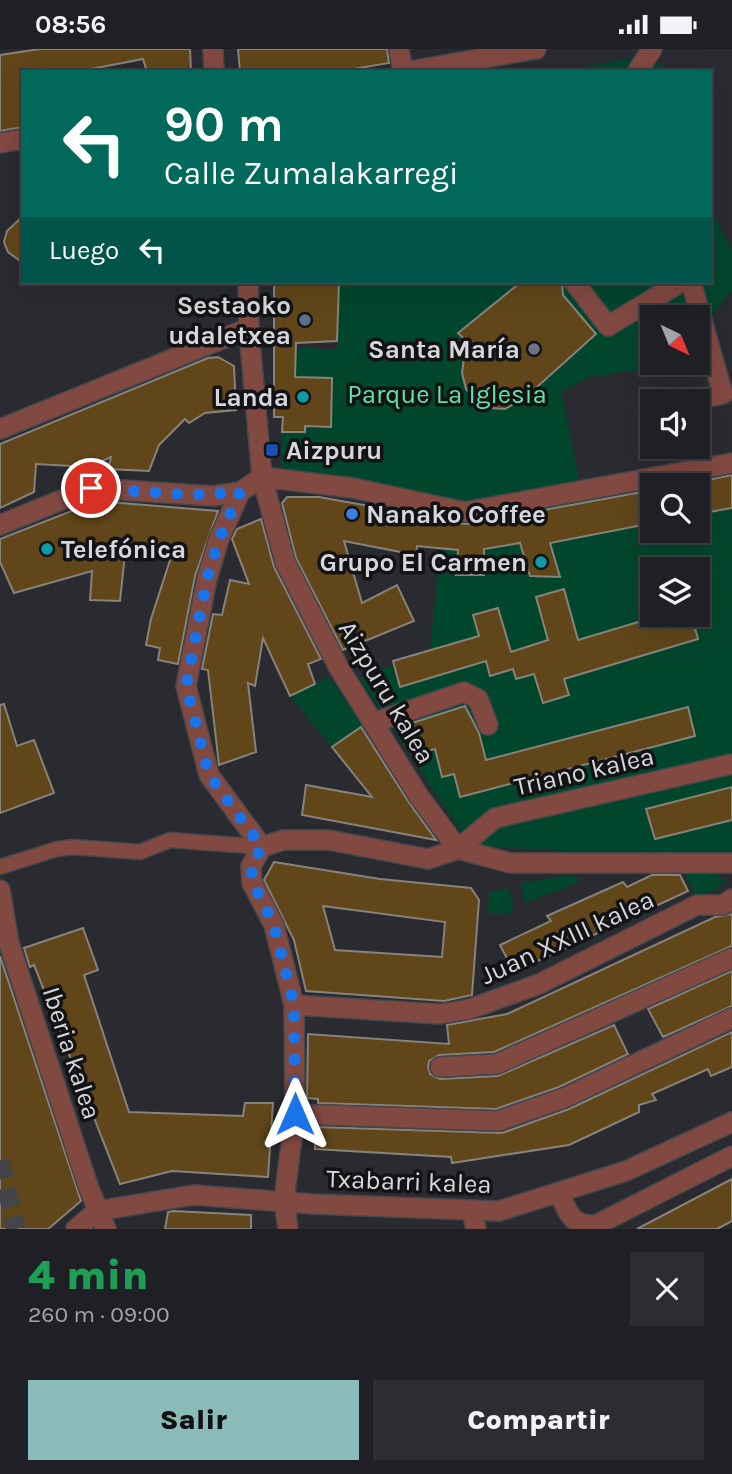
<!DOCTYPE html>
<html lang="es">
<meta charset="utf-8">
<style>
:root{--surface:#1f2025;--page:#2c2d32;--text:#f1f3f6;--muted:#a1a3a7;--line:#3c3e42;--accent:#8bbbb9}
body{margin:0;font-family:Karla,sans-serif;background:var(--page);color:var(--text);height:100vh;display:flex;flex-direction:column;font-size:26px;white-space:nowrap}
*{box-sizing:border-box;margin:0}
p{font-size:23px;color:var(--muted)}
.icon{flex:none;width:38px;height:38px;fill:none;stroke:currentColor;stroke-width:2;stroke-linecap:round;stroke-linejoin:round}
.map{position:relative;height:1180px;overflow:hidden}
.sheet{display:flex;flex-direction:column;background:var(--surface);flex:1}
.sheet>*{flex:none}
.top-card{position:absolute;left:21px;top:21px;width:691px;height:214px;border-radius:0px;box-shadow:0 7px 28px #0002,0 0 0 2px var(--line);background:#00695c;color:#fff;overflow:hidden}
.needle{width:46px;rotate:137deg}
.buttons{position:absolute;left:640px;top:256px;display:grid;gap:14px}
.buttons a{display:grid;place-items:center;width:70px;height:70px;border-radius:0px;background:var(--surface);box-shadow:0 7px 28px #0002,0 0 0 2px var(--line);font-size:35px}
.pin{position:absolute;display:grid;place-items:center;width:60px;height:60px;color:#fff;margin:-30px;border:4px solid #fff;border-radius:50%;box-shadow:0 2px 7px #0007}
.me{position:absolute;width:77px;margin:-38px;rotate:0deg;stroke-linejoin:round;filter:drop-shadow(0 0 5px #0008)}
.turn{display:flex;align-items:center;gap:24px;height:147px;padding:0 28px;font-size:32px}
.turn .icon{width:91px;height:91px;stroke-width:2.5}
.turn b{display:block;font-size:49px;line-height:60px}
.then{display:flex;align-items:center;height:66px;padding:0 28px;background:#0003;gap:14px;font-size:26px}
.round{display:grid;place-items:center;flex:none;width:74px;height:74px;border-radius:0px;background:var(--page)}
.headline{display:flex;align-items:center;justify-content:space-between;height:119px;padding:0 28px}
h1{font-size:42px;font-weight:800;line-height:52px;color:#1e9e55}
.button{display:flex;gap:14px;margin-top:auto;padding:14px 28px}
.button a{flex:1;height:80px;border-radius:0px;background:var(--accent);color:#111;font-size:28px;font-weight:800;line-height:80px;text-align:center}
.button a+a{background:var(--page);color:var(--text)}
.status{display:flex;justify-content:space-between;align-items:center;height:49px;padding:0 35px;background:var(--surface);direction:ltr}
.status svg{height:19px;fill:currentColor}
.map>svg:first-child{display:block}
</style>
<div class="status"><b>08:56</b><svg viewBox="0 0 49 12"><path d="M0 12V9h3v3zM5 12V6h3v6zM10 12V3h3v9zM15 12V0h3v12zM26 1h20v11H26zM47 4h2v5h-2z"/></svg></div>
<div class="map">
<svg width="732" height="1180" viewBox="0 0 732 1180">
<rect width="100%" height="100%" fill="#292b31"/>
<!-- green -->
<g fill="#00462c" fill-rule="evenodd">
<path d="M633,9L662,15L664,23H558Z"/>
<path d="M711,161L732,202V241L710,269L720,305L683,321L674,316L588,328L561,343L581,441L477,461L653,445V481H698V440L732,437V813L470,796L359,629L430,601L437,530L455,461L281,430L282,383H305V367L331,377L332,330L295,328V313L275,312L272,296L337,301L339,233H710ZM653,268H698V313H653ZM653,520H698V565H653Z"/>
<path d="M328,628L364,676L332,698L290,647Z"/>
<path d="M685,824H713L726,832L713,842L695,846Z"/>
<path d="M564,827H574L581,832L525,854L521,834Z"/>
<path d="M508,839L514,860L508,865H488L489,843Z"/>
</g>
<!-- building -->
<g fill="#604619" stroke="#87827b" stroke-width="2" fill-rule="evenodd">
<path d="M40,0H190L191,23H147L143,10L91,20L92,23H23V78L0,82V6Z"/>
<path d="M238,0H387L389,14L336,23H240Z"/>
<path d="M23,167V214L8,203L4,193L7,182Z"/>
<path d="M274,233H339L337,292L296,294L295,328L332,329L331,378L305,377V383H282L283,368H274Z"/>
<path d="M521,233H562L563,246L596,285L527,347L505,360L490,359L476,352L466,340L462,324L464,309L472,298L458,284Z"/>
<path d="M218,308L234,317L236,361L205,364L189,374L185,370L159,396L149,422L108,420L111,408L89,418L36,415L34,443L0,459V395L208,309Z"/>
<path d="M732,426V459L698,465V433Z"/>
<path d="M653,441V474L550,494L560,528L530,527L520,494L484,500V526H456L458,501L417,497L416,506L344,492L362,554L397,536L414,572L343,601L296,509L282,454L287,448H319L420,466L419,470L467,475Z"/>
<path d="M97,452L218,462L195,527L178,615L158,611L160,599L146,596L151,570L172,505H125L120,552L90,551L92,522L14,544L0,513V490Z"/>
<path d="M261,470L274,518L321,610L308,615L315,635L290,647L263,589L255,637L248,634L256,703L219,716L208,621L202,620L213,565L222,566L230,531L249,535L232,490L237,480Z"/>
<path d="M564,540L578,591L665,565H691L698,590L564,630L569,646L543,654L534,625L516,630L513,620L490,627L486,612L400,638L393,612L479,587L473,566L498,559L511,603L548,591L536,548Z"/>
<path d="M4,655L17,697L34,691L54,744L0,764V656Z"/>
<path d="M465,657L479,684L486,711L688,658L695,687L460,748L454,725L442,728L435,700L416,705L409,675Z"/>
<path d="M361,678L408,752L436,791L302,766L306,736L372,748L332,698Z"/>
<path d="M732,738V771L655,790L646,760Z"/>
<path d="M274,813L380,830L471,839L479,851L472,946L444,952L306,942L294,891L264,831ZM323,857L445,873L442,908L335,901Z"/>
<path d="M652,826H680L688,842L514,923L500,896L551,872L547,867L623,833L627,838Z"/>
<path d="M732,865V897L494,1003L439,1006L429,1012L428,1018L430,1025L440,1030L498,1027L614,976L628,1005L559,1038L496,1060L318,1054V1050L307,1049L308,985L449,995L447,976L507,965L715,868Z"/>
<path d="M83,879L98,921L84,926L129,1063L243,1067L245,1054H273L268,1128L172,1122L120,1135L34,916L30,918L24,899Z"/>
<path d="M0,907L81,1152L48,1180H0Z"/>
<path d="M732,922V957L663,988L648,960Z"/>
<path d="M732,983V1018L711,1027L708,1020L652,1045L656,1051L639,1056V1063L569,1096L452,1114L451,1108L315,1100L316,1078L502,1084L569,1060Z"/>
<path d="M732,1130V1172L717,1180H637Z"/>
<path d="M173,1162L251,1166V1180H165L168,1163Z"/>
</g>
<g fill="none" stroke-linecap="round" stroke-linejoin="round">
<!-- tertiary-tunnel -->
<path stroke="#43454a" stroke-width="19" stroke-dasharray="19 10" stroke-linecap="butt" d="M0,1111L16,1180"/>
<defs>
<path id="pedestrian" d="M0,818L57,800L73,798L140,803L170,791L262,798"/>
<g id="minor">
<path d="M213,0L214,23"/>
<path d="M399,0L403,23"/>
<path d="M405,23L536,0"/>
<path d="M637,23L652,0"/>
<path d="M0,94L23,90"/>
<path d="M248,233L249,282L262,428L285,513L339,619L418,746L458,800L510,814H732"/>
<path d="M574,233L608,277L681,233"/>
<path d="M691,233L723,345L693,351"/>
<path d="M240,443L219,490L207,530L186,637L209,726L262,798"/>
<path d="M0,476L91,439L213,447L240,443L262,428L353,439L465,463L732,414"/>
<path d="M373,674L464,643L478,650L488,676"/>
<path d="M262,798L283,791H329L428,810L458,800L495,769L732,715"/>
<path d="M262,798L251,817L252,834L274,876L294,956L295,1065L284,1151L288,1180"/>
<path d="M0,841L9,894L88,1137L106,1180"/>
<path d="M294,956L440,965L470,960L539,935L697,856H723L732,850"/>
<path d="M440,1018L497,1015L732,909"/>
<path d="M295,1065L498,1072L564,1049L732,969"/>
<path d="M560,1145C568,1165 572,1177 596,1176L732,1107"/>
<path d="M472,1162L476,1180"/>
</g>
<g id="tertiary">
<path d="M0,380L249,279"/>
<path d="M76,1180L97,1162L194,1146L312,1155L499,1162L626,1122L732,1073"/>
</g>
</defs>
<!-- pedestrian casing -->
<use href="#pedestrian" stroke="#45474c" stroke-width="17"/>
<!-- minor casing -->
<use href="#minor" stroke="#45474c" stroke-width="22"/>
<!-- tertiary casing -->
<use href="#tertiary" stroke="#45474c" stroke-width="22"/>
<!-- pedestrian -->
<use href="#pedestrian" stroke="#824941" stroke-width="14"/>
<!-- minor -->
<use href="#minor" stroke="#824941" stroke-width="19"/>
<!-- tertiary -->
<use href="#tertiary" stroke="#824941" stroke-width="19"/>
</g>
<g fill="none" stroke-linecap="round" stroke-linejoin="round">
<!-- route -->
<path stroke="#1a73e8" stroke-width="12" stroke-dasharray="0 21.6" d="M91,439L190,446L240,443L219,490L207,530L186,637L209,726L262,798L251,817L253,834L274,876L294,956L295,1065"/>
</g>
<!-- markers -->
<circle fill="#5c6f8a" stroke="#131316" stroke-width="2.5" cx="305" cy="271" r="7"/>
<circle fill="#6b7280" stroke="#131316" stroke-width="2.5" cx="534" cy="300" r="7"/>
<g fill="#0f9aa8" stroke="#131316" stroke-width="2.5">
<circle cx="303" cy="348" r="7"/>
<circle cx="47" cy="500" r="7"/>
<circle cx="541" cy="513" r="7"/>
</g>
<rect fill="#1a4fb4" stroke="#131316" stroke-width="2.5" x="265" y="394" width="14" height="14" rx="3.5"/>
<circle fill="#3f7fe0" stroke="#131316" stroke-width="2.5" cx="352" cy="465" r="7"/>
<g text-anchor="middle" stroke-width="7" stroke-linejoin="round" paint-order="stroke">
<!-- poi labels -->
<g font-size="26" font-weight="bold" fill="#d6d7db" stroke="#131316" text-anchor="end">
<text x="291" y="265">Sestaoko<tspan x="291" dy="30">udaletxea</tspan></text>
<text x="520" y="309">Santa María</text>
<text x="289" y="357">Landa</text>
<text x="286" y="410" text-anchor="start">Aizpuru</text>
<text x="366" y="474" text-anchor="start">Nanako Coffee</text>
<text x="61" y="509" text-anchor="start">Telefónica</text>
<text x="527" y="522">Grupo El Carmen</text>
</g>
<!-- park labels -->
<g font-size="26" fill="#5fe4a7" stroke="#131316">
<text x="447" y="354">Parque La Iglesia</text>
</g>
<!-- street labels -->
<g font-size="26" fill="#d6d7db" stroke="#131316">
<text transform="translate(387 643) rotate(59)" y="9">Aizpuru kalea</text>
<text transform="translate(584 722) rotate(-13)" y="9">Triano kalea</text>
<text transform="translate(567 888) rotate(-25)" y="9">Juan XXIII kalea</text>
<text transform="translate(72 1004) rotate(72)" y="9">Iberia kalea</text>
<text transform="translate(409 1132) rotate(2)" y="9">Txabarri kalea</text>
</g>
</g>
</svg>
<div class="buttons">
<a><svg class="needle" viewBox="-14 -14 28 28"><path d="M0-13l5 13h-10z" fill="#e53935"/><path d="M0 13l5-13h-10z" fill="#a1a3a7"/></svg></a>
<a><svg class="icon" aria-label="sound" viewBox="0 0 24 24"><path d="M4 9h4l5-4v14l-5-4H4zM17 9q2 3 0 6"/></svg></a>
<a><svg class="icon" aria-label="search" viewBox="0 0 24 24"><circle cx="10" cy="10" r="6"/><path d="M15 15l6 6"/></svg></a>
<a><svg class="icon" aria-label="layers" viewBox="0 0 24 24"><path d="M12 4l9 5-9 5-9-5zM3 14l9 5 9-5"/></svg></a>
</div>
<div class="pin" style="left:91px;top:439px;background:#d93025"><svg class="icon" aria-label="arrive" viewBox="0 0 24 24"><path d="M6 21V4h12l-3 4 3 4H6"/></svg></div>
<svg class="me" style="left:295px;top:1065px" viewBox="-20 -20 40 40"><path d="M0-17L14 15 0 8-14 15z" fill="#1a73e8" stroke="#fff" stroke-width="4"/></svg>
<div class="top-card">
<div class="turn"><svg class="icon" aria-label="left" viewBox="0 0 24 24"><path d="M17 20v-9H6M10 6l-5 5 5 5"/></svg><div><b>90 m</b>Calle Zumalakarregi</div></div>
<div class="then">Luego<svg class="icon" aria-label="left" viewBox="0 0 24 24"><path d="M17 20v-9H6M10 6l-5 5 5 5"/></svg></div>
</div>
</div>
<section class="sheet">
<div class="headline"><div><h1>4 min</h1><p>260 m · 09:00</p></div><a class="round"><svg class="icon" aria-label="close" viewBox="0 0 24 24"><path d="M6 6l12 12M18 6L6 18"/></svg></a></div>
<div class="button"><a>Salir</a><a>Compartir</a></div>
</section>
